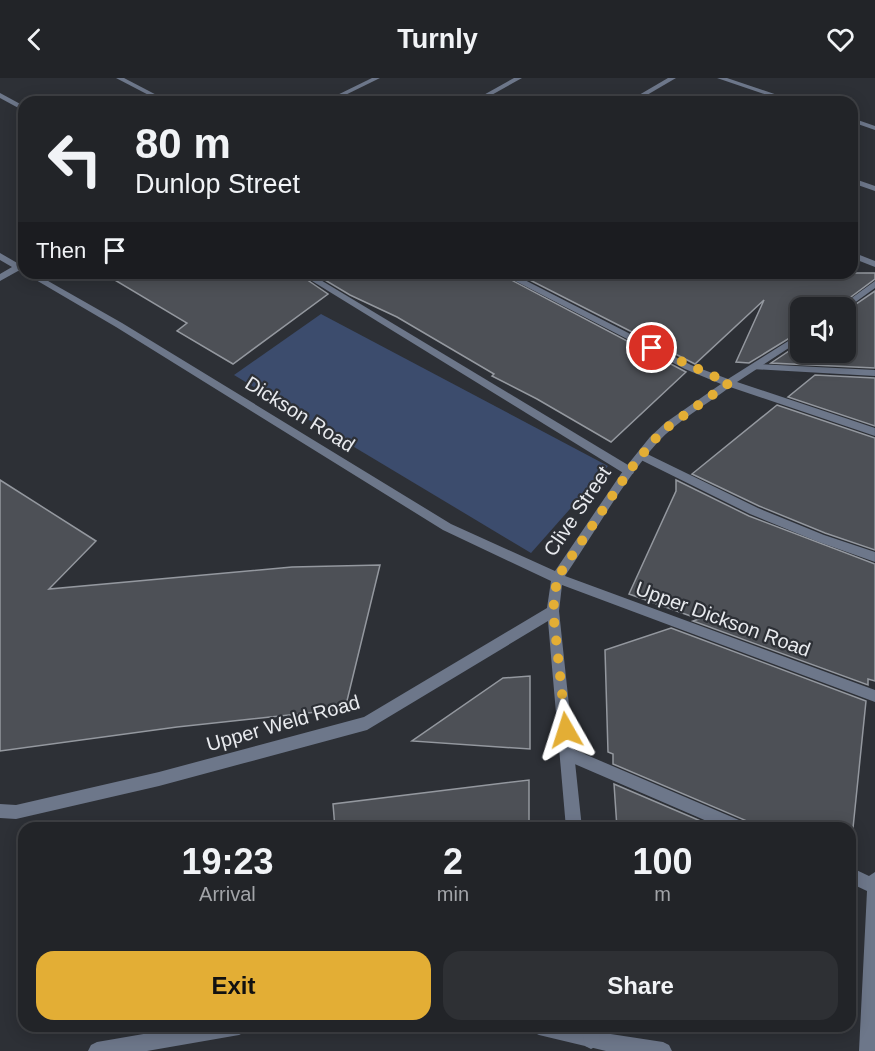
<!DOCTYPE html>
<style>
:root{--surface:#222428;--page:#2e3034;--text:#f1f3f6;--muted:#a2a4a8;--line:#3f4145;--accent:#e3ae35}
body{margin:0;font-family:Arial,sans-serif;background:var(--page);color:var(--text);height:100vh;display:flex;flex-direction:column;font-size:22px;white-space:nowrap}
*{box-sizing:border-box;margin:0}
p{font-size:20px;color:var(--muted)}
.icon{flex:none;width:33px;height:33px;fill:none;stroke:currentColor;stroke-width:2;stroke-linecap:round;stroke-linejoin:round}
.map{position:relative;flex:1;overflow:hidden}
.sheet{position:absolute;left:18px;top:744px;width:838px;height:210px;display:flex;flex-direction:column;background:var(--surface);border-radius:18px;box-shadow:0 3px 15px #0003,0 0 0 2px var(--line)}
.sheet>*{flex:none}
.guide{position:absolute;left:18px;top:18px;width:840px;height:183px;border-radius:18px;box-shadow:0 3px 15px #0003,0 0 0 2px var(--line);background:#222428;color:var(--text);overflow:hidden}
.fabs{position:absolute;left:790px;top:219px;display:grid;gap:12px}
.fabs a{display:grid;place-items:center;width:66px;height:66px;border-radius:12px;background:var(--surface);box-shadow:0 3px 15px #0003,0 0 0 2px var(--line);font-size:30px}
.pin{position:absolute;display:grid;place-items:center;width:51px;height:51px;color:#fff;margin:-26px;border:3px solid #fff;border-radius:50%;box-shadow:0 2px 6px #0007}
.me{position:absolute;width:66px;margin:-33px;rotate:354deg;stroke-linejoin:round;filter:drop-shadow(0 0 4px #0008)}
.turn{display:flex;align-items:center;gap:21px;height:126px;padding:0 18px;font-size:27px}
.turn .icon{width:78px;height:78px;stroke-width:2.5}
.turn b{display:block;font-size:42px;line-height:51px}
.then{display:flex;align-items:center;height:57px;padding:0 18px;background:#0003;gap:12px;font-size:22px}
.eta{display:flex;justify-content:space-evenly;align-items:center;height:102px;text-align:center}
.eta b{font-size:36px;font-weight:700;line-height:42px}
.cta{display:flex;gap:12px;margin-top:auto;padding:12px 18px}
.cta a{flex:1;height:69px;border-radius:18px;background:var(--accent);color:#111;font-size:24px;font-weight:700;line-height:69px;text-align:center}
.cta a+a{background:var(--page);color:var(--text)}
header{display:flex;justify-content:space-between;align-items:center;height:78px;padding:0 18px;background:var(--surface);font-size:27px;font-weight:700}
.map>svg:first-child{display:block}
</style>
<header><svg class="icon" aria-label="back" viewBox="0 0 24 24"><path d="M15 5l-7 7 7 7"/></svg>Turnly<svg class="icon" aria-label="heart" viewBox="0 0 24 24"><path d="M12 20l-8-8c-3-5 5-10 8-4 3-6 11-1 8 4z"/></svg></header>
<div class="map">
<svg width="875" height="973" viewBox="0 0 875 973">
<rect width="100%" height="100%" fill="#2d3036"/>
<!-- green -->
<path fill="#3c4c6d" d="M321,236L608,388L531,475L234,297Z"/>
<!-- building -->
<g fill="#4d5056" stroke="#94989f" stroke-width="1.5">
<path d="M103,195H297L328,216L233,286L177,253L187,245Z"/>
<path d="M313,195H498L686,294L611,364L537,321L492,298L494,296L397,239L350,217Z"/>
<path d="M516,195H875V201L836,230H801V253L749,285L736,284L764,222L695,286Z"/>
<path d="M875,213V290L771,285L801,265V274H846V233Z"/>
<path d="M815,297L875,300V348L788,319Z"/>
<path d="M777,327L875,360V472L825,455L759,428L692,396Z"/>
<path d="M0,402L96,463L49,511L292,489L380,487L345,631L177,649L0,673Z"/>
<path d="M676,402L749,438L875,486V603L868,601V607L693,543L699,541L629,516L676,413Z"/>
<path d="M671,550L866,623L853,750H751L747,743L613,686V676L608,674L605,572Z"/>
<path d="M530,598V671L412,663L503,600Z"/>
<path d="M529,702V750H335L333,726Z"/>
<path d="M614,706L717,750H617Z"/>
</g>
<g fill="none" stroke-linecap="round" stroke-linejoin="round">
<!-- service -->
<g fill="#6d778a" fill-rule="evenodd">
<path d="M514,0H522L479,24H471Z"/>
<path d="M0,15L24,28V33L0,20Z"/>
<path d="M852,100L875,108V113L852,105Z"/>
<path d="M299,195H309L633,390L634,393L633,396H625Z"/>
<path d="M755,286L875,292V298L752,291V287Z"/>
<path d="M641,373L758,430L824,457L875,474V484L816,463L750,436L637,380L636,377Z"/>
<path d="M568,669L746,745L749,750H723L563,681L561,676L563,671Z"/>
<path d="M850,789L869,798L875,794V973H859L867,813L850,805Z"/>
<path d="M190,948H248L245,954L239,957L147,973H88L91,967L97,964Z"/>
<path d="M530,948H571L591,953L663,964L669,967L672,973H606L539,957L533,954Z"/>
</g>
<!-- minor -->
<g fill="#6d778a" fill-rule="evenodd">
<path d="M116,0H124L170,24H162Z"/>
<path d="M372,0H380L331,24H323Z"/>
<path d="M668,0H676L635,24H627Z"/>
<path d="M717,0H727L798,24H788Z"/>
<path d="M852,40L875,48V52L852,44Z"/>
<path d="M852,174L875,183V189L852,180Z"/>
<path d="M0,175L19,186L24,183V194L18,193L0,203V196L12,189L0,182Z"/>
<path d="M24,195H34L122,245L451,446L555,493L625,390L650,359L665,345L721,306L685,291L500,195H511L691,287L728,301L801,255V262L737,304L875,350V358L730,309C706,327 677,343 657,365C622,405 595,454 565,498L875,612V624L562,507L559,533L582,750H566L548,543L367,652L159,708L16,741L0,740V726L16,727L159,694L364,639L547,530L551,503L443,452L116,249Z"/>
<path d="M875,203V210L846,231V230H838Z"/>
<path d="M581,948H599L600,962L597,968L591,971L585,968Z"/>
</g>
</g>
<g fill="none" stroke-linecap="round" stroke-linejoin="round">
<!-- route -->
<path stroke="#e3ae35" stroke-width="10" stroke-dasharray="0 18" d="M566,652L553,533L557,500L629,393L654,362L669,348L729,305L652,270"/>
</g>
<g text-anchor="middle" stroke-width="4.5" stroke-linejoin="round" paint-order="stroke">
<!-- street labels -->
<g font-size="20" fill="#e8eaee" stroke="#2d3036">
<text transform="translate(300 336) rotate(32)" y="7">Dickson Road</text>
<text transform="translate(577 433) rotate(-56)" y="7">Clive Street</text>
<text transform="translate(723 541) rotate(20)" y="7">Upper Dickson Road</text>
<text transform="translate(283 645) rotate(-16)" y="7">Upper Weld Road</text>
</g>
</g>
</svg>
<div class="fabs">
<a><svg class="icon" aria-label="sound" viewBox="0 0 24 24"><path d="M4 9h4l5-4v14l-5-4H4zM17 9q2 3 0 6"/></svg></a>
</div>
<div class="pin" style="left:652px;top:270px;background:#d93025"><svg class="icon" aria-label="arrive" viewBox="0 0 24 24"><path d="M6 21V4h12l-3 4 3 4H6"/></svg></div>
<svg class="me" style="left:566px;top:652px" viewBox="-20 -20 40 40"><path d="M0-17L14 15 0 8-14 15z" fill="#e3ae35" stroke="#fff" stroke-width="4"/></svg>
<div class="guide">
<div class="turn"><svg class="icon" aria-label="left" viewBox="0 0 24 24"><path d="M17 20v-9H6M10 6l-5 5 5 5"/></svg><div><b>80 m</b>Dunlop Street</div></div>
<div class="then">Then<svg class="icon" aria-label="arrive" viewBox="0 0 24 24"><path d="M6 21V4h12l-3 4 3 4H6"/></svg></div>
</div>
<section class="sheet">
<div class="eta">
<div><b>19:23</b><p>Arrival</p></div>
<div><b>2</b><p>min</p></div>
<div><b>100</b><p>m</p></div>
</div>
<div class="cta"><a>Exit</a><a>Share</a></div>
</section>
</div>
